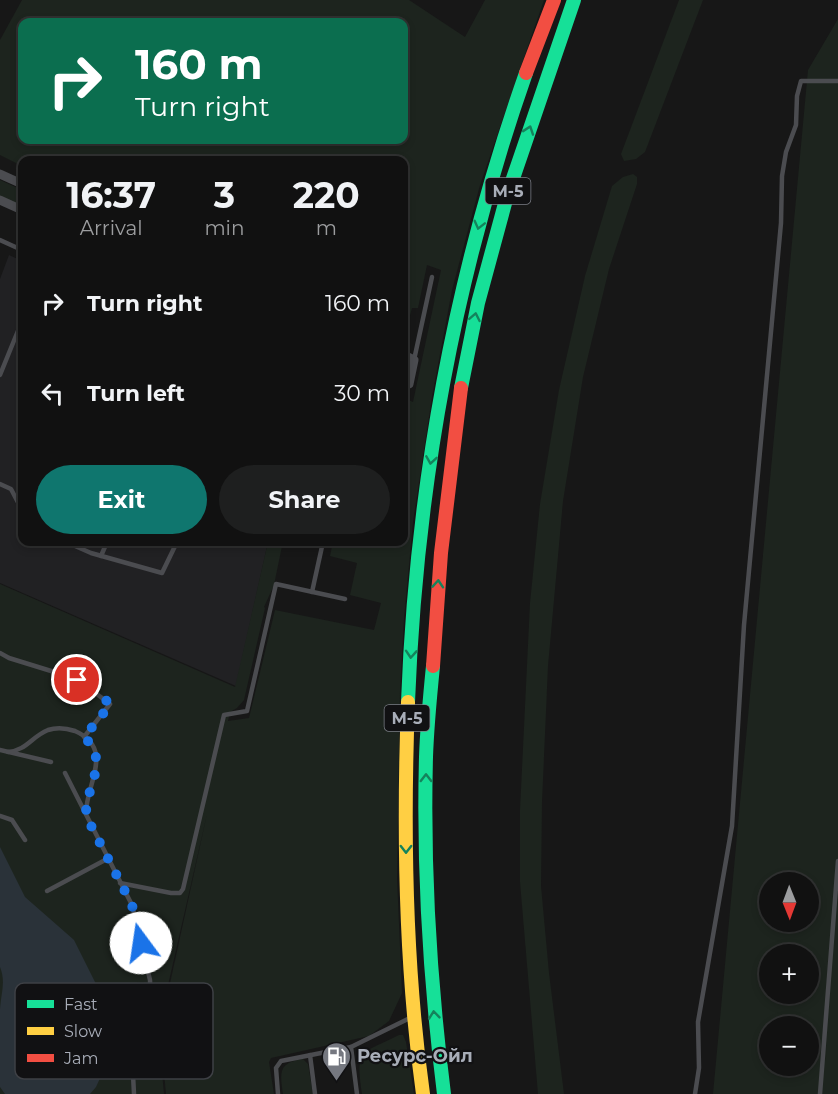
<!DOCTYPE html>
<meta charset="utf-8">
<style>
:root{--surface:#111;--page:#1e1f1f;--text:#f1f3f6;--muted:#9c9d9f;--line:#303131;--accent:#0f766e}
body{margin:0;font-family:Montserrat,sans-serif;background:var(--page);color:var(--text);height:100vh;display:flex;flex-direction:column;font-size:22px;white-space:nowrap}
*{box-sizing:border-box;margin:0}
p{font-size:20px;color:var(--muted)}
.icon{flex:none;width:33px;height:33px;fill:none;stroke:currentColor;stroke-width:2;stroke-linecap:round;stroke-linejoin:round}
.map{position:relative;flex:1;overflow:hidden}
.panel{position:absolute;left:18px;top:156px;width:390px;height:390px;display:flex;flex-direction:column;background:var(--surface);border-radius:12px;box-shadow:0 3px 9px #0003,0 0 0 2px var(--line)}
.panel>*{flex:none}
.top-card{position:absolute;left:18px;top:18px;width:390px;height:126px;border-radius:12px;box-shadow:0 3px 9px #0003,0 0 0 2px var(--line);background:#0b6e4f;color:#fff;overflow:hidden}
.needle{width:39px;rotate:179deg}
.buttons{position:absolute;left:759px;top:872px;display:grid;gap:12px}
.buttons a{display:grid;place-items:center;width:60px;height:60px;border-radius:50%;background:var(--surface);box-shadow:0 3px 9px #0003,0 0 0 2px var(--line);font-size:30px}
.pin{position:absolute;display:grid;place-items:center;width:51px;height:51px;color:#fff;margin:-26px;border:3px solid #fff;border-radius:50%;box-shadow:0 2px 6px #0007}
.me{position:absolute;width:66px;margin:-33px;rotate:346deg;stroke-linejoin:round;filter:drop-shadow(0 0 4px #0008)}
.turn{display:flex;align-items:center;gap:21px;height:126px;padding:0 18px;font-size:27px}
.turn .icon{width:78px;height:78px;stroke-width:2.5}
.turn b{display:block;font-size:42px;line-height:51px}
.eta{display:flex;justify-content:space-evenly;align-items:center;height:102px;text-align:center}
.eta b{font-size:36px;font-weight:700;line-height:42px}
.button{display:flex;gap:12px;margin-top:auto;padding:12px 18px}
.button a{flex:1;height:69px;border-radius:36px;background:var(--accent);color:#fff;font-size:24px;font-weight:700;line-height:69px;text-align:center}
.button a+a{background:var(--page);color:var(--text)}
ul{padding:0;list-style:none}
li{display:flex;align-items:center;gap:18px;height:90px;padding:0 18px}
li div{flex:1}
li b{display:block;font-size:22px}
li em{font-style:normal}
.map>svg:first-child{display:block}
</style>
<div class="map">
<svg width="838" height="1094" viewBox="0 0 838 1094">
<rect width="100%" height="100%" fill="#171717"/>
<!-- built -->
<path fill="#212123" d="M9,255L22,261V542H268L236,686L0,583V279Z"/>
<!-- green -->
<g fill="#1d241e" fill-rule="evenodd">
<path d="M22,0H409L465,37L485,0H544L480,185L452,290L432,397L413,522L404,619L400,691L397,878L402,993L389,1021L369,1036L271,1058L269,1062L274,1094H166L160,1029L207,814L158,1029L164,1094H0V584L235,687L268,542H280L279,545L282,546L274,585L264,607L265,608L244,700L237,708L230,712L228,721L249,718L275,610L374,630L381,603L350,595L357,563L330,556L333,542H404V398L413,402L441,270L427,265L418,308H412L408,323L404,326V160H22V166L0,155V40ZM22,22H404V140H22Z"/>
<path d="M679,0H703L645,152L636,159L624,161L621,154Z"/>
<path d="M838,19V1094H713L808,70ZM770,882H808V921H770ZM770,954H808V993H770ZM770,1026H808V1065H770Z"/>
<path d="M633,174L637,177V184L609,269L583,377L563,501L548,666L542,802L541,886L549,973L564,1094H538L520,882V810L530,603L540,504L559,390L585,276L612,186L623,177Z"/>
<path d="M0,180L22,190V206L0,196Z"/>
<path d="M399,1035H403L406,1042L414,1094H362C356,1048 359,1055 399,1035Z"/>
<path d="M303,1059L308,1064L313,1094H283C280,1072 278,1063 303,1059Z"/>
</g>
<!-- water -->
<path fill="#2a3239" d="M0,847L25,897L74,940L99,990L102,1074L96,1087L90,1094H5L0,1087C0,1061 0,1035 0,1009C1,993 6,982 0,967Z"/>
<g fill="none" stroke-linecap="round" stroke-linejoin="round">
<!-- lane -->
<g stroke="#4b4c50" stroke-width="4.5">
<path d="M0,240L22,250"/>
<path d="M414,360L432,277"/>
<path d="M0,375L22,321"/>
<path d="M0,484L11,489L22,510"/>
<path d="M66,542L91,553L162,573L177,542"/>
<path d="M101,556L107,542"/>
<path d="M312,592L323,542"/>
<path d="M0,653L9,658L77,679L110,704L84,737"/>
<path d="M0,750L51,762"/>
<path d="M8,752C27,750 31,737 48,730C57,727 66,728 75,731C116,749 85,785 86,814"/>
<path d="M65,773L132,905L150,980L151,1006L148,1012L137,1022L131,1035L134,1094"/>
<path d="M0,816L12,820L25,840"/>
<path d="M120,883L171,893H180L183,889L224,715L247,711L276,584L345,599"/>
<path d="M47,891L107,859"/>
<path d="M310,1055L315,1094"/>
<path d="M278,1094L276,1068L281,1061L351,1047"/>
<path d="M357,1094L351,1047L412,1017"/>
<path d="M695,1094L699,1068L698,1022L732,826L744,625L781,223L782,176L786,152L796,125L797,96L801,81H838"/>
<path d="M820,1094L838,861"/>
</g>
<!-- street -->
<g stroke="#4b4c50" stroke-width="9">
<path d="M0,174L22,184"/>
<path d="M0,200L22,210"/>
<path d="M404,355L414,360L409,384L404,381"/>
</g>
<!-- fast -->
<g stroke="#16e098" stroke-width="14">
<path d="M461,388L478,303L507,196L574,0"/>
<path d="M433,666C430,696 427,727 426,757C423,870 430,982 444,1094"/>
<path d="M408,702C416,489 455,275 526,73"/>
</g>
<!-- slow -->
<path stroke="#ffcf43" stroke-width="14" d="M408,702C403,833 405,965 423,1094"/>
<!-- jam -->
<g stroke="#f24e42" stroke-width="14">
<path d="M526,73L554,0"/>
<path d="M433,666L441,553L461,388"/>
</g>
</g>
<!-- one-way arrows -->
<defs><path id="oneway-chevron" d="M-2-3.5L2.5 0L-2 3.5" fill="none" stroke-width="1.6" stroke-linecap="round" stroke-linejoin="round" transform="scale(1.5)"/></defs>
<g stroke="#14835c">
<use href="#oneway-chevron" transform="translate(529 130) rotate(-71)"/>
<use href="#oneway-chevron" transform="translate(479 225) rotate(104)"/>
<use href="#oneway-chevron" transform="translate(475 317) rotate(-79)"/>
<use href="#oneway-chevron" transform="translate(431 460) rotate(99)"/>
<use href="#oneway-chevron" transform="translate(438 584) rotate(-86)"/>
<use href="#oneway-chevron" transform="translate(411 654) rotate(94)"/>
<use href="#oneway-chevron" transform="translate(426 778) rotate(-90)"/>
<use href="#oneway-chevron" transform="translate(406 849) rotate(90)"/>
<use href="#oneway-chevron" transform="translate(434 1015) rotate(-96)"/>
</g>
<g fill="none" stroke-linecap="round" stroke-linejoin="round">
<!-- route -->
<path stroke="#1a73e8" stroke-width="10" stroke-dasharray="0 18" d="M77,680L111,704L84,737C111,762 85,786 86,816L132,905L141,943"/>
</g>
<!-- icons -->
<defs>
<symbol id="fuel-pin" viewBox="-11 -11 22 30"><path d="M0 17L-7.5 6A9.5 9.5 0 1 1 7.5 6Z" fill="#757880" stroke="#111113"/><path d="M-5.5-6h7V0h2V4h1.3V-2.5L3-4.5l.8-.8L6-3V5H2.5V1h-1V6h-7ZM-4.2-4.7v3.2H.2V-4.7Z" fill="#fff"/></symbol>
</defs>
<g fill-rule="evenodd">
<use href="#fuel-pin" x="320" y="1040" width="33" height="45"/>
</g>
<g text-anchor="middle" stroke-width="4.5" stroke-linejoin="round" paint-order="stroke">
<!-- shield labels -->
<g fill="#111113" stroke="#7b7e86" stroke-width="1.5">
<rect x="485.5" y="178" width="45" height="26" rx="4.5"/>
<rect x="384.5" y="705" width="45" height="26" rx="4.5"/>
</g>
<g font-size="16" font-weight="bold" fill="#a8adb8">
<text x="508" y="197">М-5</text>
<text x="407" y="724">М-5</text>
</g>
<!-- poi labels -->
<g font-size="18" font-weight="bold" fill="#a8adb8" stroke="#111113" text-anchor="start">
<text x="357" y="1062">Ресурс-Ойл</text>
</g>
</g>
<!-- legend -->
<rect x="15" y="983" width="198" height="96" rx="9" fill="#111113" stroke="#3e4045" stroke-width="1.5"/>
<rect x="27" y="1000" width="27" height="8" fill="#16e098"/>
<rect x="27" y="1027" width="27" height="8" fill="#ffcf43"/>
<rect x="27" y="1054" width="27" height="8" fill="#f24e42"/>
<g font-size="16" fill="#a8adb8">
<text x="64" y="1010">Fast</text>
<text x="64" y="1037">Slow</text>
<text x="64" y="1064">Jam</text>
</g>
</svg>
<div class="buttons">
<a><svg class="needle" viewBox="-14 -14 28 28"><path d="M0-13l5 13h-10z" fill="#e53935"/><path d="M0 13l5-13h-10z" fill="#9c9d9f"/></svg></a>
<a>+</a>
<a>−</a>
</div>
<div class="pin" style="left:77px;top:680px;background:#d93025"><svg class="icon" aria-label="arrive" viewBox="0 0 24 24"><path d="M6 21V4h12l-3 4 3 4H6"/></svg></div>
<svg class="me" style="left:141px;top:943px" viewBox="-20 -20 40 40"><circle r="19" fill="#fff"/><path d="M0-13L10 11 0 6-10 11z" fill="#1a73e8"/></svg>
<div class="top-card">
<div class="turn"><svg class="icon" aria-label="right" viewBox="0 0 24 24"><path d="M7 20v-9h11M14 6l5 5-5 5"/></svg><div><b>160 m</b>Turn right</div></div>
</div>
<section class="panel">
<div class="eta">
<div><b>16:37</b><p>Arrival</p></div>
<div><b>3</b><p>min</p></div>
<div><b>220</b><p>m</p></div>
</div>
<ul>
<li><svg class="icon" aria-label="right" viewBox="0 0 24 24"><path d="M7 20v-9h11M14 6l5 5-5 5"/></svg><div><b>Turn right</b></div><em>160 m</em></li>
<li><svg class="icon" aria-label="left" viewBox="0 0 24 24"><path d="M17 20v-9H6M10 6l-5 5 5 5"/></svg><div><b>Turn left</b></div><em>30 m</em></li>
</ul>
<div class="button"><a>Exit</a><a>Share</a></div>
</section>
</div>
